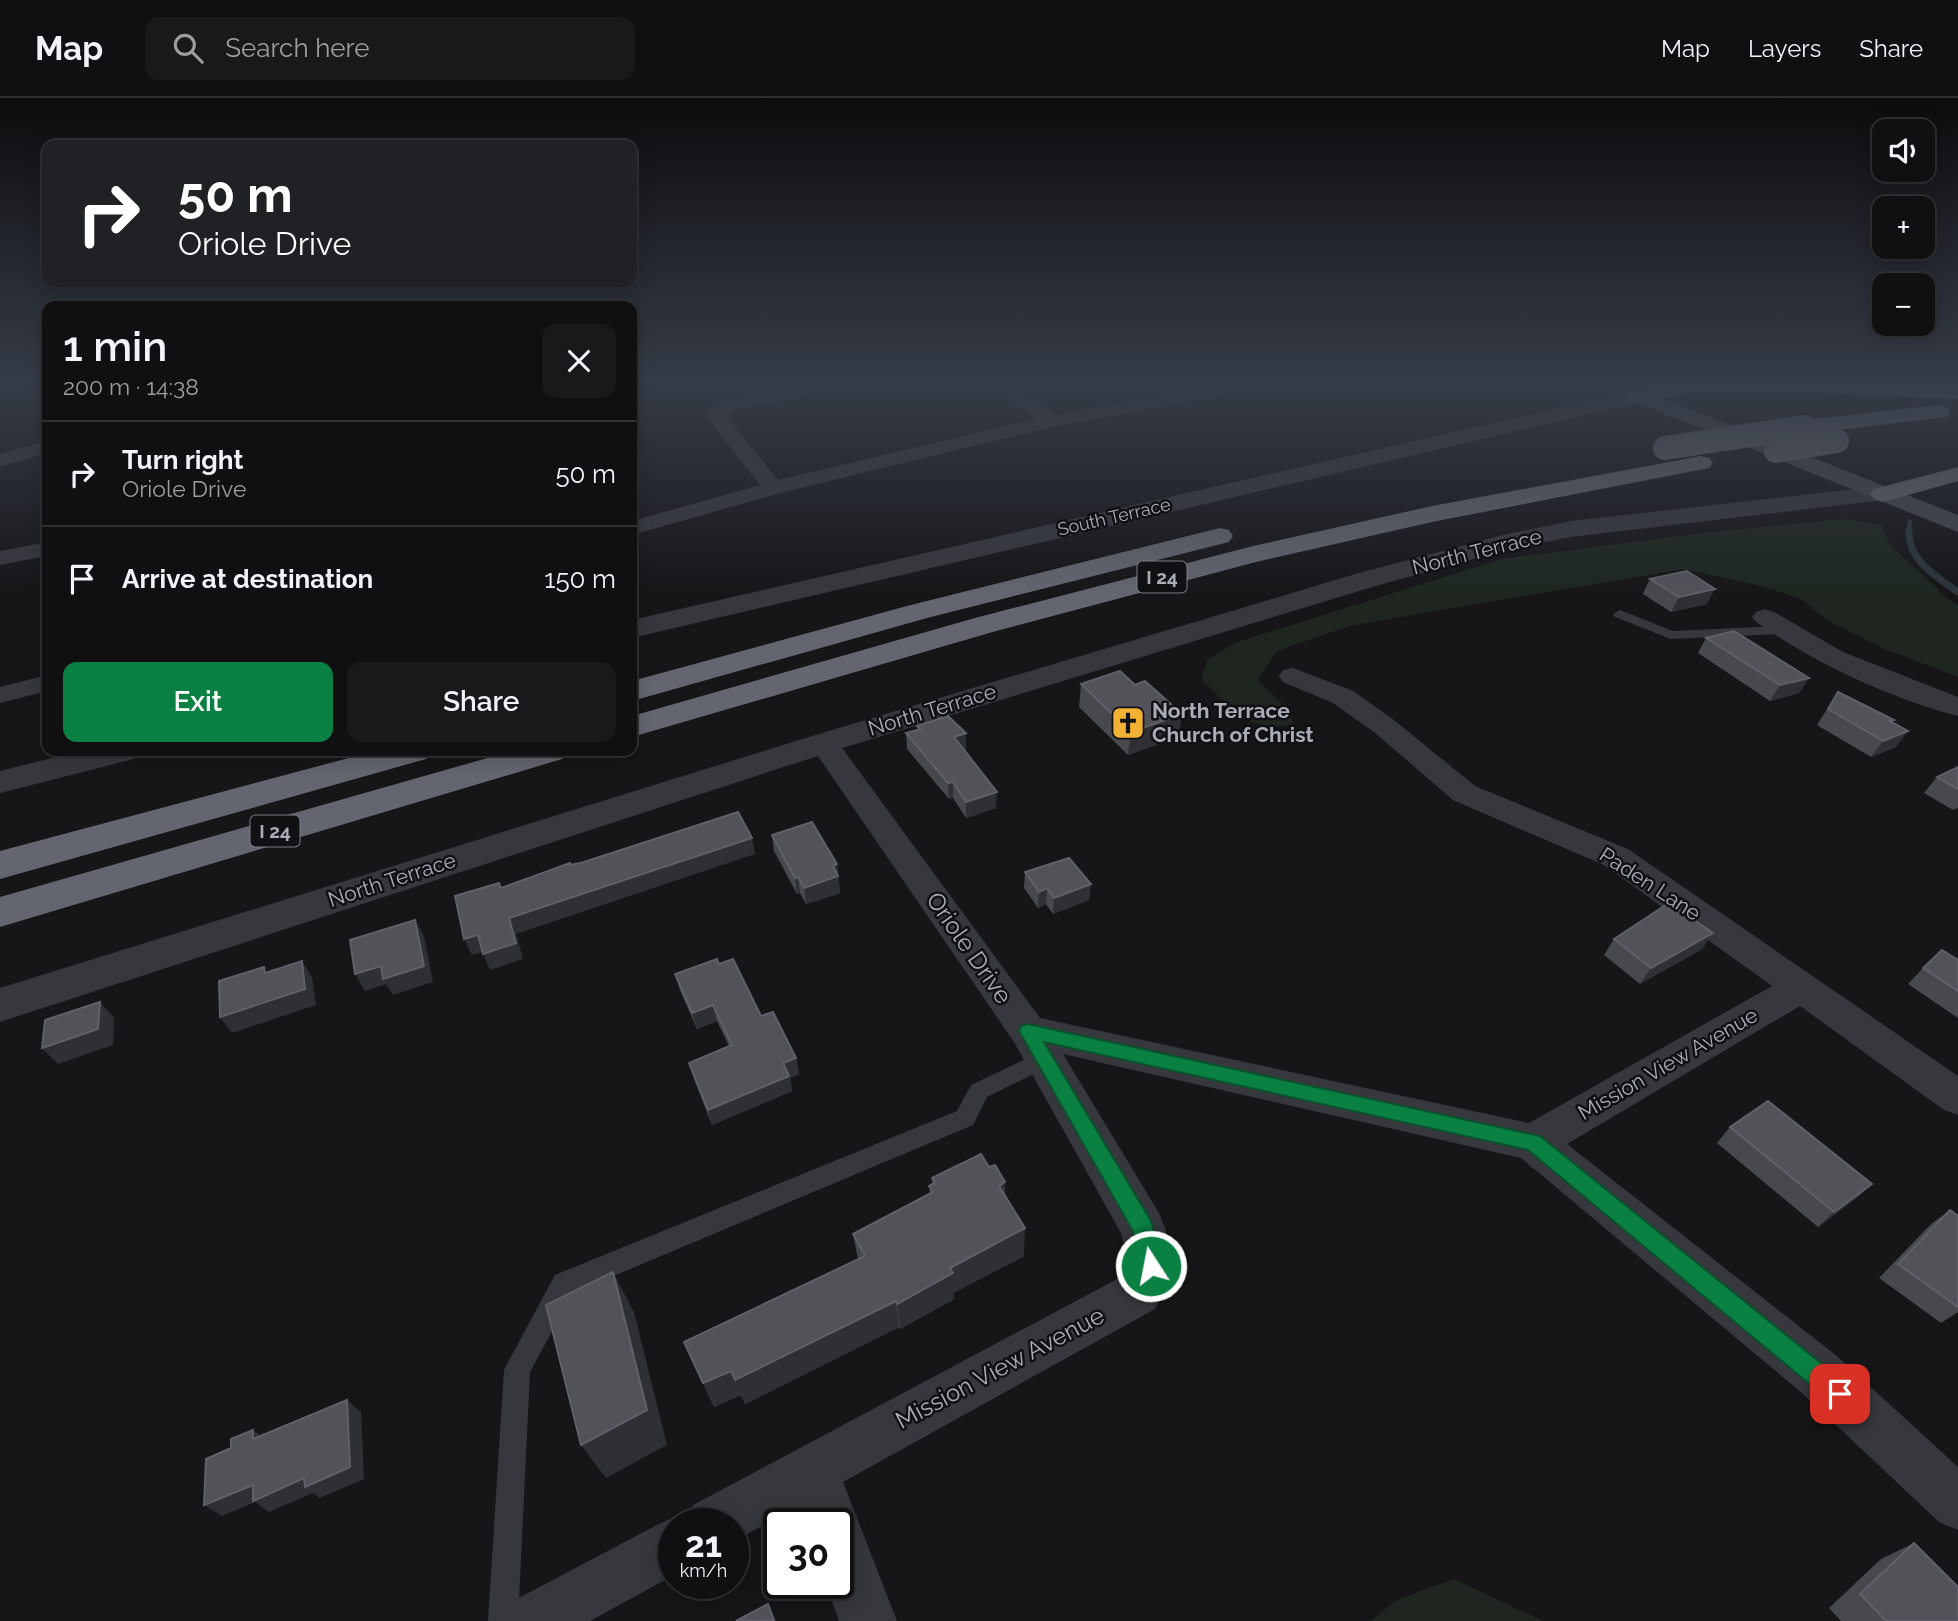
<!DOCTYPE html>
<meta charset="utf-8">
<style>
:root{--surface:#101012;--page:#19191b;--text:#f1f3f6;--muted:#9c9d9f;--line:#303032;--accent:#0b8043}
body{margin:0;font-family:Raleway,sans-serif;background:var(--page);color:var(--text);height:100vh;display:flex;flex-direction:column;font-size:26px;white-space:nowrap}
*{box-sizing:border-box;margin:0}
p{font-size:23px;color:var(--muted)}
.icon{flex:none;width:38px;height:38px;fill:none;stroke:currentColor;stroke-width:2;stroke-linecap:round;stroke-linejoin:round}
.map{position:relative;flex:1;overflow:hidden}
.details{position:absolute;left:42px;top:203px;width:595px;height:455px;display:flex;flex-direction:column;background:var(--surface);border-radius:14px;box-shadow:0 4px 18px #0003,0 0 0 2px var(--line)}
.details>*{flex:none}
.guide{position:absolute;left:42px;top:42px;width:595px;height:147px;border-radius:14px;box-shadow:0 4px 18px #0003,0 0 0 2px var(--line);background:#202124;color:#fff;overflow:hidden}
.controls{position:absolute;left:1872px;top:21px;display:grid;gap:14px}
.controls a{display:grid;place-items:center;width:63px;height:63px;border-radius:14px;background:var(--surface);box-shadow:0 4px 18px #0003,0 0 0 2px var(--line);font-size:35px}
.speed{position:absolute;left:658px;top:1410px;display:flex;gap:14px;font-size:35px;font-weight:700;text-align:center}
.speed>*{display:grid;place-content:center;width:91px;height:91px;border-radius:50%;background:var(--surface);box-shadow:0 4px 18px #0003,0 0 0 2px var(--line);line-height:1}
.speed small{font-size:18px;font-weight:400}
.speed .limit{border:4px solid #111;border-radius:10px;background:#fff;color:#111}
.pin{position:absolute;display:grid;place-items:center;width:60px;height:60px;color:#fff;margin:-30px;border-radius:14px;box-shadow:0 4px 10px #0006}
.me{position:absolute;width:77px;margin:-38px;rotate:349deg;stroke-linejoin:round;filter:drop-shadow(0 0 5px #0008)}
.turn{display:flex;align-items:center;gap:24px;height:147px;padding:0 21px;font-size:32px}
.turn .icon{width:91px;height:91px;stroke-width:2.5}
.turn b{display:block;font-size:49px;line-height:60px}
.round{display:grid;place-items:center;flex:none;width:74px;height:74px;border-radius:14px;background:var(--page)}
.overview{display:flex;align-items:center;justify-content:space-between;height:119px;padding:0 21px}
h1{font-size:42px;font-weight:600;line-height:52px}
.button{display:flex;gap:14px;margin-top:auto;padding:14px 21px}
.button a{flex:1;height:80px;border-radius:14px;background:var(--accent);color:#fff;font-size:28px;font-weight:600;line-height:80px;text-align:center}
.button a+a{background:var(--page);color:var(--text)}
ul{padding:0;list-style:none}
li{display:flex;align-items:center;gap:21px;height:105px;padding:0 21px;border-top:2px solid var(--line)}
li div{flex:1}
li b{display:block;font-size:26px}
li em{font-style:normal}
header{display:flex;align-items:center;gap:42px;box-sizing:border-box;height:98px;padding:0 35px;background:var(--surface);border-bottom:2px solid var(--line)}
header strong{font-size:33px}
nav{display:flex;gap:38px;margin-inline-start:auto;font-size:24px}
.search{width:490px;height:63px;background:var(--page);display:flex;align-items:center;gap:18px;box-sizing:border-box;padding:0 24px;border-radius:14px;color:var(--muted);font-size:26px}
.map>svg:first-child{display:block}
</style>
<header>
<strong>Map</strong>
<div class="search"><svg class="icon" aria-label="search" viewBox="0 0 24 24"><circle cx="10" cy="10" r="6"/><path d="M15 15l6 6"/></svg>Search here</div>
<nav><a>Map</a><a>Layers</a><a>Share</a></nav>
</header>
<div class="map">
<svg width="1958" height="1523" viewBox="0 0 1958 1523">
<rect width="100%" height="100%" fill="#161618"/>
<!-- green -->
<g fill="#1e261f">
<path d="M1844,421L1882,427L1889,446L1948,501L1958,507V579L1885,551L1825,521L1800,500L1753,486L1683,471L1349,528L1277,553L1258,582L1288,611L1294,626C1249,637 1232,610 1201,581L1208,561L1237,544L1502,461L1711,434Z"/>
<path d="M1454,1481L1543,1523H1371L1396,1502Z"/>
</g>
<g fill="none" stroke-linecap="round" stroke-linejoin="round">
<!-- stream-far1 -->
<path stroke="#2c353c" stroke-width="5" d="M1909,434L1910,424"/>
<!-- stream -->
<path stroke="#2c353c" stroke-width="7" d="M1909,432C1907,462 1937,479 1958,494"/>
<!-- service -->
<g fill="#37383d" fill-rule="evenodd">
<path d="M1620,512L1673,533L1782,528L1789,532L1782,536L1671,541L1615,519L1613,516Z"/>
<path d="M1043,953L1050,956L1053,962L1050,968L987,999L973,1027L573,1195L530,1274L518,1523H488L504,1272L555,1177L957,1013L971,987Z"/>
</g>
<!-- minor -->
<g fill="#37383d" fill-rule="evenodd">
<path d="M0,285H22L19,289L0,295Z"/>
<path d="M814,285H851L842,290L738,311L726,318L778,382L1036,321L988,285H1009L1055,317L1232,285H1270L1261,290L1052,329L780,395L632,437V423L760,387L708,321L705,317C723,294 786,290 814,285Z"/>
<path d="M47,343V355L0,369V356Z"/>
<path d="M47,444V458L0,467V453Z"/>
<path d="M1765,511L1774,514L1843,554L1958,599V618C1891,601 1812,564 1756,524L1752,519L1756,514Z"/>
<path d="M1293,570L1353,593L1394,622L1475,688L1628,751L1958,978V1017L1944,1012L1800,908L1567,1046L1838,1259L1958,1369V1432L1939,1424L1802,1295L1521,1060L1063,956L1159,1115L1165,1130L1174,1168L1155,1211L843,1384L897,1523H839L826,1486H838V1426H805L798,1408L733,1444V1426H674V1477L590,1523H504L513,1503L655,1428L674,1419L686,1424L693,1407L1121,1179L1128,1166L1121,1135L1014,944L809,645L814,639L824,636L834,639L1040,920L1529,1025L1772,888L1604,767L1453,702L1374,634L1333,605L1283,584L1279,578L1283,572Z"/>
<path d="M47,577V593L0,605V589Z"/>
</g>
<!-- tertiary -->
<g fill="#37383d" fill-rule="evenodd">
<path d="M1637,292L1645,293L1648,298L1645,303L632,540V522Z"/>
<path d="M1883,388L1892,391L1896,396L1892,401L1571,439L1510,451L1379,487L836,652L0,924V890L812,638L1359,475L1507,436L1571,423Z"/>
<path d="M80,653H139L134,661L0,695V673Z"/>
</g>
<!-- secondary -->
<path fill="#45474d" fill-rule="evenodd" d="M1595,285H1623L1958,417V434L1598,289Z"/>
<!-- motorway -->
<g fill="#63666e" fill-rule="evenodd">
<path d="M1679,285H1871L1958,289V301L1755,292L1699,294L1637,304L1629,303L1626,298L1629,293Z"/>
<path d="M1939,307L1947,309L1950,314L1947,319L1804,336L1796,334L1793,329L1796,324L1804,322Z"/>
<path d="M1701,358L1709,360L1713,365L1709,370L1432,424L1256,464L996,533L632,639V618L975,520L1253,448L1432,408Z"/>
<path d="M1958,369V383L1883,404L1874,401L1870,396L1874,391Z"/>
<path d="M1220,430L1229,432L1233,438L1229,444L927,520L632,603V583L907,508Z"/>
<path d="M375,653H431L426,661L0,781V753Z"/>
<path d="M512,653H567L562,661L0,829V799Z"/>
</g>
<!-- motorway-bridge -->
<g stroke="#63666e" stroke-width="24">
<path d="M1665,350L1804,329"/>
<path d="M1776,353L1837,343"/>
</g>
</g>
<!-- wall -->
<g fill="#47494d">
<path d="M1650,481L1707,506L1671,514L1643,496Z"/>
<path d="M1706,540L1809,580L1799,595L1770,603L1698,555Z"/>
<path d="M1081,586L1135,587L1182,616L1178,639L1128,657L1079,609Z"/>
<path d="M1838,594L1894,622L1892,624L1896,649L1871,659L1817,627Z"/>
<path d="M917,628L966,651L964,652L996,710L966,720L953,700L949,701L907,651L906,635L918,632Z"/>
<path d="M1958,669V710L1953,712L1924,695L1937,679Z"/>
<path d="M772,737L837,766L840,795L806,806L800,795L797,796L774,753Z"/>
<path d="M1025,774L1091,786L1089,802L1053,816L1046,806L1038,810L1024,790Z"/>
<path d="M1713,835L1702,851L1640,886L1604,857L1614,841Z"/>
<path d="M1958,862V920L1908,886L1923,870Z"/>
<path d="M719,866L796,960L799,976L790,980L792,993L712,1027L694,981L689,965L729,948L717,923L697,931L680,892L675,876Z"/>
<path d="M1730,1029L1872,1086L1855,1101L1818,1129L1717,1045Z"/>
<path d="M989,1069L1005,1084V1097L1024,1158L953,1195L954,1201L900,1231L899,1229L745,1306L741,1297L714,1309L684,1244L858,1161L853,1136L930,1096L929,1088L932,1086V1080Z"/>
<path d="M1950,1112L1958,1118V1214L1941,1225L1879,1180L1931,1126Z"/>
<path d="M1914,1445L1958,1523H1841L1829,1510L1881,1461Z"/>
</g>
<!-- shaded-wall -->
<g fill="#2f3033">
<path d="M1715,491L1707,506L1671,514L1679,499Z"/>
<path d="M1809,580L1799,595L1770,603L1780,587Z"/>
<path d="M1182,616L1178,639L1128,657L1131,634Z"/>
<path d="M1908,633L1896,649L1871,659L1883,643Z"/>
<path d="M966,635V651L954,655V639Z"/>
<path d="M953,684V700L949,701L948,685Z"/>
<path d="M997,694L996,710L966,720V704Z"/>
<path d="M752,740L755,756L516,836L523,861L490,872L483,856L509,820Z"/>
<path d="M837,766L840,795L806,806L804,790L833,768Z"/>
<path d="M798,779L800,795L797,796L795,780Z"/>
<path d="M1091,786L1089,802L1053,816L1054,800Z"/>
<path d="M1047,790L1046,806L1038,810L1039,794Z"/>
<path d="M415,822L424,838L433,884L393,897L386,886L365,893L355,876Z"/>
<path d="M1713,835L1702,851L1640,886L1651,870Z"/>
<path d="M478,837L486,853L472,857L464,841Z"/>
<path d="M302,863L312,879L316,907L232,935L220,919Z"/>
<path d="M100,904L114,920L113,947L58,966L42,950Z"/>
<path d="M713,907L717,923L697,931L692,915Z"/>
<path d="M796,960L799,976L790,980L792,993L712,1027L708,1012L783,965Z"/>
<path d="M1005,1084L1004,1112L999,1088Z"/>
<path d="M1872,1086L1855,1101L1818,1129L1834,1114Z"/>
<path d="M1025,1130L1024,1158L953,1195L954,1201L900,1231L897,1206L950,1170Z"/>
<path d="M613,1174L634,1214L667,1347L606,1380L581,1347Z"/>
<path d="M896,1203L899,1229L745,1306L735,1282Z"/>
<path d="M731,1273L741,1297L714,1309L703,1285Z"/>
<path d="M347,1302L361,1314L364,1381L320,1400L313,1395L269,1414L255,1404L222,1418L204,1407L253,1387L304,1380Z"/>
<path d="M253,1332L269,1344L253,1341Z"/>
<path d="M768,1506L773,1515L776,1523H774Z"/>
</g>
<!-- building -->
<g fill="#525359" stroke="#5f6168" stroke-width="2">
<path d="M1687,473L1715,491L1679,499L1650,481Z"/>
<path d="M1734,533L1809,580L1780,587L1706,540Z"/>
<path d="M1120,573L1135,587L1145,583L1182,616L1131,634L1081,586Z"/>
<path d="M1838,594L1894,622L1890,623L1908,633L1883,643L1828,611Z"/>
<path d="M948,618L966,635L954,639L997,694L966,704L953,684L948,685L906,635L921,631L917,628Z"/>
<path d="M1958,669V691L1937,679Z"/>
<path d="M738,714L752,740L509,820L516,845L483,856L478,837L464,841L455,798L499,785L501,790L570,765L571,767L584,764Z"/>
<path d="M812,724L837,766L833,768L838,778L804,790L798,779L795,780L772,737Z"/>
<path d="M1069,760L1091,786L1054,800L1047,790L1039,794L1025,774Z"/>
<path d="M1669,805L1713,835L1651,870L1614,841Z"/>
<path d="M415,822L424,868L383,881L381,868L355,876L350,842Z"/>
<path d="M1942,852L1958,862V893L1923,870Z"/>
<path d="M717,861L719,866L733,861L761,918L773,914L796,960L783,965L789,978L708,1012L689,965L732,947L713,907L692,915L675,876Z"/>
<path d="M302,863L305,891L220,919L219,883L264,869L265,875Z"/>
<path d="M100,904L98,931L42,950L45,922Z"/>
<path d="M1768,1003L1872,1086L1834,1114L1730,1029Z"/>
<path d="M981,1056L989,1069L995,1067L1005,1084L999,1088L1025,1130L950,1170L953,1175L897,1206L896,1203L735,1282L731,1273L703,1285L684,1244L865,1158L853,1136L933,1094L929,1088L935,1085L932,1080Z"/>
<path d="M1950,1112L1958,1118V1209L1898,1166Z"/>
<path d="M613,1174L647,1312L581,1347L546,1207Z"/>
<path d="M347,1302L350,1369L305,1389L304,1380L253,1403V1387L204,1407L206,1361L231,1350V1341L253,1332V1341Z"/>
<path d="M1914,1445L1958,1489V1523H1886L1860,1496Z"/>
<path d="M768,1506L774,1523H736Z"/>
</g>
<!-- sky -->
<linearGradient id="sky" x2="0" y2="1"><stop stop-color="#0c0c0d"/><stop offset="0.57" stop-color="#363c48"/><stop offset="1" stop-color="#363c48" stop-opacity="0"/></linearGradient>
<rect width="1958" height="498" fill="url(#sky)"/>
<!-- route -->
<path fill="#0b8043" stroke="#07532c" stroke-width="2" d="M1028,926L1540,1038L1848,1287L1852,1296L1848,1304L1840,1308L1831,1304L1528,1052L1044,944L1151,1123L1162,1168L1158,1175L1151,1178L1143,1175L1133,1133L1019,933L1021,928Z"/>
<!-- icons -->
<defs>
<symbol id="church-square" viewBox="-11 -11 22 22"><rect x="-9" y="-9" width="18" height="18" rx="4" fill="#f2b134" stroke="#111113"/><path d="M-1.2-6h2.4v3.5h3.3v2.4h-3.3V6h-2.4V-.1h-3.3v-2.4h3.3Z" fill="#111"/></symbol>
</defs>
<g fill-rule="evenodd">
<use href="#church-square" x="1109" y="606" width="38" height="38"/>
</g>
<g text-anchor="middle" stroke-width="5" stroke-linejoin="round" paint-order="stroke">
<!-- far-street labels -->
<g font-size="18" fill="#a8adb8" stroke="#111113">
<text transform="translate(1114 419) rotate(-13)" y="6">South Terrace</text>
</g>
<!-- shield labels -->
<g fill="#111113" stroke="#7b7e86" stroke-width="2">
<rect x="1137.5" y="463.5" width="49" height="31" rx="5"/>
<rect x="250.5" y="717.5" width="49" height="31" rx="5"/>
</g>
<g font-size="19" font-weight="bold" fill="#a8adb8">
<text x="1162" y="486">I 24</text>
<text x="275" y="740">I 24</text>
</g>
<!-- street labels -->
<g font-size="21" fill="#a8adb8" stroke="#111113">
<text transform="translate(1477 454) rotate(-14)" y="7">North Terrace</text>
<text transform="translate(932 612) rotate(-17)" y="7">North Terrace</text>
<text transform="translate(392 782) rotate(-18)" y="7">North Terrace</text>
<text transform="translate(1650 786) rotate(33)" y="7">Paden Lane</text>
<text transform="translate(1668 966) rotate(-30)" y="7">Mission View Avenue</text>
</g>
<!-- poi labels -->
<g font-size="21" font-weight="bold" fill="#a8adb8" stroke="#111113" text-anchor="start">
<text x="1152" y="620">North Terrace<tspan x="1152" dy="24">Church of Christ</tspan></text>
</g>
<!-- near-street labels -->
<g font-size="24" fill="#a8adb8" stroke="#111113">
<text transform="translate(969 850) rotate(55)" y="8">Oriole Drive</text>
<text transform="translate(1000 1270) rotate(-28)" y="8">Mission View Avenue</text>
</g>
</g>
</svg>
<div class="controls">
<a><svg class="icon" aria-label="sound" viewBox="0 0 24 24"><path d="M4 9h4l5-4v14l-5-4H4zM17 9q2 3 0 6"/></svg></a>
<a>+</a>
<a>−</a>
</div>
<div class="speed"><div>21<small>km/h</small></div><div class="limit">30</div></div>
<div class="pin" style="left:1840px;top:1296px;background:#d93025"><svg class="icon" aria-label="arrive" viewBox="0 0 24 24"><path d="M6 21V4h12l-3 4 3 4H6"/></svg></div>
<svg class="me" style="left:1151px;top:1168px" viewBox="-20 -20 40 40"><circle r="17" fill="#0b8043" stroke="#fff" stroke-width="3"/><path d="M0-11L8 9 0 5-8 9z" fill="#fff"/></svg>
<div class="guide">
<div class="turn"><svg class="icon" aria-label="right" viewBox="0 0 24 24"><path d="M7 20v-9h11M14 6l5 5-5 5"/></svg><div><b>50 m</b>Oriole Drive</div></div>
</div>
<section class="details">
<div class="overview"><div><h1>1 min</h1><p>200 m · 14:38</p></div><a class="round"><svg class="icon" aria-label="close" viewBox="0 0 24 24"><path d="M6 6l12 12M18 6L6 18"/></svg></a></div>
<ul>
<li><svg class="icon" aria-label="right" viewBox="0 0 24 24"><path d="M7 20v-9h11M14 6l5 5-5 5"/></svg><div><b>Turn right</b><p>Oriole Drive</p></div><em>50 m</em></li>
<li><svg class="icon" aria-label="arrive" viewBox="0 0 24 24"><path d="M6 21V4h12l-3 4 3 4H6"/></svg><div><b>Arrive at destination</b></div><em>150 m</em></li>
</ul>
<div class="button"><a>Exit</a><a>Share</a></div>
</section>
</div>
